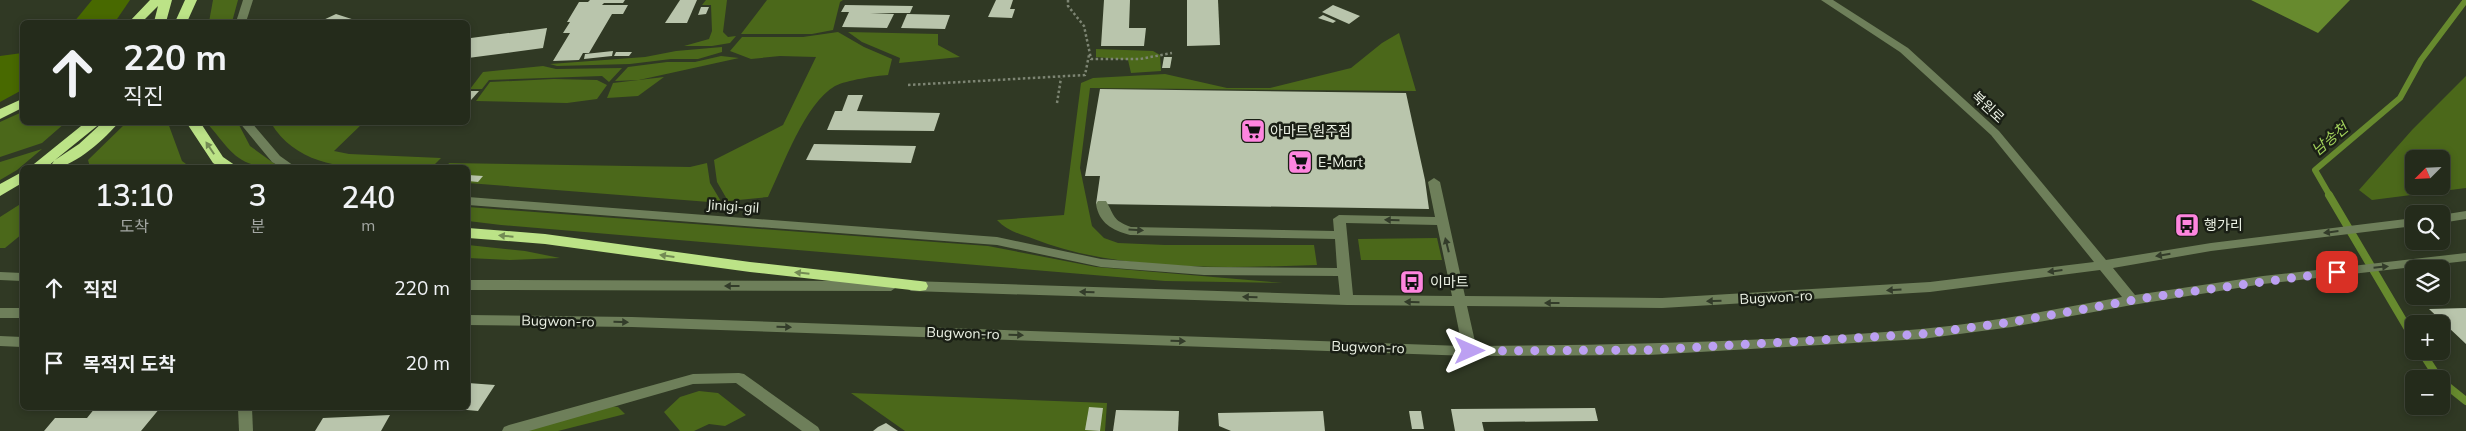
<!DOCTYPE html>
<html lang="ko">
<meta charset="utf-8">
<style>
:root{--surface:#242b1b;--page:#303728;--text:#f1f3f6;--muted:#a3a7a3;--line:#41473a}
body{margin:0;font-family:Mulish,"Noto Sans KR",sans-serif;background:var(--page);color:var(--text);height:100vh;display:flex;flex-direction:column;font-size:19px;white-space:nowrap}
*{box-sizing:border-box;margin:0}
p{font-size:16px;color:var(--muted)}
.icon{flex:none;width:28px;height:28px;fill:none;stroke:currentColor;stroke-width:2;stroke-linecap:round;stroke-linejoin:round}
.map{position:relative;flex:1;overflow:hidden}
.panel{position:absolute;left:20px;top:165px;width:450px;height:245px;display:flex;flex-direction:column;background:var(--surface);border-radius:8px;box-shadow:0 2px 8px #0003,0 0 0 1px var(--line)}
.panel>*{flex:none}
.hud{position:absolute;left:20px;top:20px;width:450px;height:105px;border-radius:8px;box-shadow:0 2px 8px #0003,0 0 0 1px var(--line);background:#242b1b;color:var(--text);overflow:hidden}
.needle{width:32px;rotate:246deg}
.controls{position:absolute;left:2405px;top:150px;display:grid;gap:10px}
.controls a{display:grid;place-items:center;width:45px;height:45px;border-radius:8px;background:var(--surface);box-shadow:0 2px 8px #0003,0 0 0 1px var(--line);font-size:25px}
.pin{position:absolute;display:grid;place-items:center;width:42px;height:42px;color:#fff;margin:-21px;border-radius:10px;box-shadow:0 2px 8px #0006}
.me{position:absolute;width:55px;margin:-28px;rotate:90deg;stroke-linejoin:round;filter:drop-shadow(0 0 4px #0008)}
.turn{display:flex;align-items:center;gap:18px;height:105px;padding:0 20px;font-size:22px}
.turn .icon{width:65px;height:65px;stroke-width:2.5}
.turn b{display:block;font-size:35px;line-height:42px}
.eta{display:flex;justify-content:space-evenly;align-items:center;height:85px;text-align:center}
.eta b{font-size:30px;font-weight:600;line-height:35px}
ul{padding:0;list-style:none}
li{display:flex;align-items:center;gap:15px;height:75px;padding:0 20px}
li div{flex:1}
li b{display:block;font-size:19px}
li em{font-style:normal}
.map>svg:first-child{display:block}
</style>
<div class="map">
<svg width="2466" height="431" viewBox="0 0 2466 431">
<rect width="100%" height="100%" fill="#303924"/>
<!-- green -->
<g fill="#4b681a" fill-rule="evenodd">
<path d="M213,0H238L232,22H209Z"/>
<path d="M706,0H727L723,32L728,37L736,36L730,43L712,46H684L709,39L712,31L711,5H702Z"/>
<path d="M767,0H843L840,2L833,30L812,34H741Z"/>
<path d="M838,32L864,47L892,59L888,75C875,76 847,80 835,86C805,103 783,166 768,197L728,201L717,182L714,160L783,125L816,57L780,56L751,59L730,51L742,37H803Z"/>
<path d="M848,32L938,34V45L960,57L899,63L900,58L862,42Z"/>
<path d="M1399,33L1416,91L1090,88L1080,168L1092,226L1104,238L1118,243L1165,245H1314L1317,265C1226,268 1119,272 1034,239C1020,234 1007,231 997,220L1064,215L1081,83L1093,78L1165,74L1227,88H1270L1351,68L1382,43Z"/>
<path d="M722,47V52L698,59H671L630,64L557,66L550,64L645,57L676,51Z"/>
<path d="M1096,49L1153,51L1160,55L1161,71L1131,73L1128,60L1096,57Z"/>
<path d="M721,56L739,58L639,80L615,81L628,67L667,62H695Z"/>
<path d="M543,66L556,69L622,68L609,82L602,76L489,80L482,89H470L483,72Z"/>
<path d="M2466,76V188L2372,200L2359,190L2412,130ZM2414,159H2441V186H2414Z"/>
<path d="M664,77L638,96L607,98L613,83Z"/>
<path d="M554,79L597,80L607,85L597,99L567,103L476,101L490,82Z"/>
<path d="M22,112V122L65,123L42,143L0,157V122Z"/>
<path d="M126,123H168L182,161L190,167H90L88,160Z"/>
<path d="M207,123H238L250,146L279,167C237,168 232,152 207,123Z"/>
<path d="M271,123H363L334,151L349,154L441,158L432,167C377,168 304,178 271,123Z"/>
<path d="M42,149L17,170L0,180V162Z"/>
<path d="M449,163L690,167L707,163L710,183L722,203L468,183V168H446Z"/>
<path d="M22,203V234L5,248H0V217Z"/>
<path d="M468,207L988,246L1096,267L1283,283L1165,281L501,225L468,221Z"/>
<path d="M1437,238L1442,260H1361L1358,239Z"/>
<path d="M468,245L525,251L560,258L510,260L468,258Z"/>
<path d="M699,391L718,393L746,415L725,426L709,424L694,431H680L664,412L680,397Z"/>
<path d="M851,393L1107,403L1105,431H905Z"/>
<path d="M610,406L618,407L625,414L558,431H523Z"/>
</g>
<!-- forest -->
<g fill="#486900">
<path d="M92,0H130L115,22H74Z"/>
<path d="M22,53V90L0,102V56Z"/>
</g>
<!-- water -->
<path fill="#678a2e" d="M2251,0H2350L2318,33Z"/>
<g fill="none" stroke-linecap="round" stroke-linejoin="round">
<!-- stream-far1 -->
<path stroke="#678a2e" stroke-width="6" d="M2330,196L2315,170L2400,98L2421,60L2466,0"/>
<!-- stream -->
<g stroke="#678a2e" stroke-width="8">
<path d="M2329,195L2414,339"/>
<path d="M2421,351L2439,379"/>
<path d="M2441,381L2466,401"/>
</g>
</g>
<!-- building -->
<g fill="#b9c5ac">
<path d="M590,0H625L623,3H604L602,5H628L623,14H612L589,53H583L579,60L553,61L570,33H563L570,22H567L579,2H588Z"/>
<path d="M680,0H697L687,23H665Z"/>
<path d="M996,0H1013L1010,9H1015L1012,18L988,17Z"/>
<path d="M1104,0H1130L1129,28H1146L1144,46H1101Z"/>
<path d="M1187,0H1218L1220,45L1187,46Z"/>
<path d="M845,5L913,6L910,13H870L894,14L887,28L842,27L849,12H841Z"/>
<path d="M1333,5L1360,16L1349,24L1322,12Z"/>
<path d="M701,7H709L706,14L698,15Z"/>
<path d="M336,14L361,22H319Z"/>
<path d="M907,14L950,15L945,29L901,28Z"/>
<path d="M1323,15L1336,21L1333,23L1318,18Z"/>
<path d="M547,28L543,48L468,58L471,38Z"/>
<path d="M613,51L612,56L584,59L585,54Z"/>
<path d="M616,52H632L629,56H614Z"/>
<path d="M1164,57H1172L1170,68H1162Z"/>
<path d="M1100,89L1406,93L1425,180L1429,209L1096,204L1100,176H1085Z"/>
<path d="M471,91H479L471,100H468V96Z"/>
<path d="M848,95H863L857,111L940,113L934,131L827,130L835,111H842Z"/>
<path d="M814,144L916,146L911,163L806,160Z"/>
<path d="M468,175L483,176L478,182L468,181Z"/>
<path d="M2466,308V344L2429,309Z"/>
<path d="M468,383L495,385L478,411L456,409L468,408Z"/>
<path d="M1089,407L1103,408L1100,431L1085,430Z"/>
<path d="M95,408H160L141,431H44L55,418H87Z"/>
<path d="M1595,408L1598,421L1482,422L1484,431H1455L1451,409Z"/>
<path d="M1116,410L1179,411L1178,431H1113Z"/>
<path d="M1323,411L1325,431H1231L1219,426L1218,413Z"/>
<path d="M1409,411H1421L1424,429H1412Z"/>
<path d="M390,415L381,431H315L323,418Z"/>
<path d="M886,423L898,431H873L878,427Z"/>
</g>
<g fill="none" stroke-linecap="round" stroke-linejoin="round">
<!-- path -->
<g stroke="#7d8573" stroke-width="2.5" stroke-dasharray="2.5 2.5" stroke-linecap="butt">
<path d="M1068,0V6L1084,26L1091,59H1140L1172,53"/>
<path d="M908,85L1085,75L1089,55"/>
<path d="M1057,103L1061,78"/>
</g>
<!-- minor -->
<g fill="#6e7f5a" fill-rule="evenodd">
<path d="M243,0H253L246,22H236Z"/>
<path d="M1821,0H1833L1908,48L1999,131L2106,260L2211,243L2414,218V226L2211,251L2113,268L2135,295L2263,276L2466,253V261L2263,284L2132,305L2012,327L1922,339L1649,355L1470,356L632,327L468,325V315L632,317L1462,346L1454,306L1347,305L911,291L904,286L911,281L1340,295L1338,276L1204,275L1101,267L997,245L468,205V197L997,237L1101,259L1204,267L1337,268L1335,239L1130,235C1112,230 1099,223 1096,204L1098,201H1106C1115,216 1112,220 1131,227L1334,231L1333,219L1339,215L1435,217L1428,182L1434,178L1440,182L1465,296L1662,298L1930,282L2094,262L1991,135L1900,52ZM1346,223L1437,225L1452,296L1353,295ZM2100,270L2122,297C2056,309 1989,323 1921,329C1773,342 1624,345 1476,346L1467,306L1662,308L1930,292Z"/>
<path d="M239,122H251L280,156L297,168H282L272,162Z"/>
<path d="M2466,211V219L2441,223V215Z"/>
<path d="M0,272L22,273V281L0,280Z"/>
<path d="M468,280L891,281L898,286L891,291L468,290Z"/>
<rect x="0" y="308" width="22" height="10"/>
<path d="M0,336L22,337V347L0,346Z"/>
<path d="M739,373L744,374L818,427L820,431H802L736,383L693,384L529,431H502L504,427L509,425L693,374Z"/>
<path d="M238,408H252L253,431H239Z"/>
</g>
<!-- highway -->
<g fill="#bce387" fill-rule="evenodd">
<path d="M150,0H172L166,22H154L158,6L142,22H129Z"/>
<path d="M185,0H197L187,22H175Z"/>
<path d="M22,99V108L0,119V109Z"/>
<path d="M86,122H102L55,160L79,144L103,122H119C107,137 72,169 54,167L52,164L54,161L46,168H29Z"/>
<path d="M186,122H200L223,157L239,168H221L213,163Z"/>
<path d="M22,172V183L0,196V184Z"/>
<path d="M468,228L545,234L750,262L920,281L926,282L928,286L926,290L920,291L750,272L545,244L468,238Z"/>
</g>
</g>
<!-- one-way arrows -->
<defs><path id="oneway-solid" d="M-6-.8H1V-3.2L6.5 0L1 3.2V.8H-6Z" transform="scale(1.25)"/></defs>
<g fill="#738b54">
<use href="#oneway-solid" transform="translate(210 148) rotate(-124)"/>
<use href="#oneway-solid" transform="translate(506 236) rotate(-175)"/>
<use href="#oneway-solid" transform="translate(667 256) rotate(-172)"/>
<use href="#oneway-solid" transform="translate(802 273) rotate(-174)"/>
</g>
<g fill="#333c2a">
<use href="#oneway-solid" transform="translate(1392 220) rotate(-179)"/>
<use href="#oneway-solid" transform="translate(1136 230) rotate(3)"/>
<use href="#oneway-solid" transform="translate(2331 232) rotate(173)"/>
<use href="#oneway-solid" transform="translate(1447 245) rotate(-104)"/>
<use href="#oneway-solid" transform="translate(2163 255) rotate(171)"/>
<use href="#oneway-solid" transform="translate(2381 267) rotate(-6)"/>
<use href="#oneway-solid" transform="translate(2055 271) rotate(173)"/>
<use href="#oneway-solid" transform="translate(732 286) rotate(-180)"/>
<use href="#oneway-solid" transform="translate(1894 290) rotate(176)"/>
<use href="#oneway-solid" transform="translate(1087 292) rotate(-178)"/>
<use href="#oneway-solid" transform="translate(1250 297) rotate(-178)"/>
<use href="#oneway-solid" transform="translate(1714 301) rotate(178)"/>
<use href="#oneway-solid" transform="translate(1412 302) rotate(-179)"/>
<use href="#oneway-solid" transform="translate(1552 303) rotate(-180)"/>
<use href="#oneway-solid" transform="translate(621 322) rotate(1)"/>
<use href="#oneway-solid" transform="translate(784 327) rotate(2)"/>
<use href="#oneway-solid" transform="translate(1016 335) rotate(2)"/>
<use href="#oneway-solid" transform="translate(1178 341) rotate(2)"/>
</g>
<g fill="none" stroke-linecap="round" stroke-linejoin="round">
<!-- route -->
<path stroke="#bca0f2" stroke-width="9" stroke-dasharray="0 16.2" d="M1470,351L1649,350L1922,334L2012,322L2151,297L2337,272"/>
</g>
<!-- icons -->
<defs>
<symbol id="supermarket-square" viewBox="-11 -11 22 22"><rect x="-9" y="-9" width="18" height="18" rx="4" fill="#fe85df" stroke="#1a1f15"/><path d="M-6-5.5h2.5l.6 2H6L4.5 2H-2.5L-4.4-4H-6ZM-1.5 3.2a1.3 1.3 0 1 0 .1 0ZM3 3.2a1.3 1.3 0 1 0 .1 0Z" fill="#111"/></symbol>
<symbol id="bus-square" viewBox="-11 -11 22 22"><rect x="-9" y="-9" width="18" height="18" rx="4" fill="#fe85df" stroke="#1a1f15"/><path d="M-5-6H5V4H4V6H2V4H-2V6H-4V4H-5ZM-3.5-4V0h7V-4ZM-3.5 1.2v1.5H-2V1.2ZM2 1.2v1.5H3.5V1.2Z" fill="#111"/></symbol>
</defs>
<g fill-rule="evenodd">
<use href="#supermarket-square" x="1239" y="117" width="28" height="28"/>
<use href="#supermarket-square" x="1286" y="148" width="28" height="28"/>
<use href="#bus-square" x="2173" y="211" width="28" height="28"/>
<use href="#bus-square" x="1398" y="268" width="28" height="28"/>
</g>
<g text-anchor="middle" stroke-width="5" stroke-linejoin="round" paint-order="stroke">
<!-- street labels -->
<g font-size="14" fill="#ecf2e5" stroke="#1a1f15">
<text transform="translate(1988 107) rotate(43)" y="5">북원로</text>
<text transform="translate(733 206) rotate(4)" y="5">Jinigi-gil</text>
<text transform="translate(1776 297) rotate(-3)" y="5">Bugwon-ro</text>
<text transform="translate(558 321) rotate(1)" y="5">Bugwon-ro</text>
<text transform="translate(963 333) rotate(2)" y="5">Bugwon-ro</text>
<text transform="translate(1368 347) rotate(2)" y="5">Bugwon-ro</text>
</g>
<!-- poi labels -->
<g font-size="14" fill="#ecf2e5" stroke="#1a1f15" text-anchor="start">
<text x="1270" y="136">아마트 원주점</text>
<text x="1318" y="167">E-Mart</text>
<text x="2204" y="230">행가리</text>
<text x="1430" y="287">이마트</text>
</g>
<!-- water labels -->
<g font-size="15" font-style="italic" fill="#a2d15b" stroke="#1a1f15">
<text transform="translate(2330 139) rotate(-40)" y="5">남송천</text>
</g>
</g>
</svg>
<div class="controls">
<a><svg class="needle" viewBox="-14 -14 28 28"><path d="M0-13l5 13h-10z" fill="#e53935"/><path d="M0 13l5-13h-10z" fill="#a3a7a3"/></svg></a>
<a><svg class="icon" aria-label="search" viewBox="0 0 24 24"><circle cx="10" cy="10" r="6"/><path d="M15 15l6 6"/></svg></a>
<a><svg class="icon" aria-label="layers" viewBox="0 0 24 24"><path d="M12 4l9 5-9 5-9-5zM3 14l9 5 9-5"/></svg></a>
<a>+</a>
<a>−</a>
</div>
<div class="pin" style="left:2337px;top:272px;background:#d93025"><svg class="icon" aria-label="arrive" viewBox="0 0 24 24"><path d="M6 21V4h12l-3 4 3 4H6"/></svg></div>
<svg class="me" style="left:1470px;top:351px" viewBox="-20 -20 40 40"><path d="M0-17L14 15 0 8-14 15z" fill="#bca0f2" stroke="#fff" stroke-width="4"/></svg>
<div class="hud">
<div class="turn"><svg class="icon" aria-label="ahead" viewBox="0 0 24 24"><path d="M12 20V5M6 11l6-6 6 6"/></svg><div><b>220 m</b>직진</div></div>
</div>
<section class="panel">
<div class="eta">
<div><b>13:10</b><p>도착</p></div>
<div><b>3</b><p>분</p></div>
<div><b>240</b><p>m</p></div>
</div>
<ul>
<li><svg class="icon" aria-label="ahead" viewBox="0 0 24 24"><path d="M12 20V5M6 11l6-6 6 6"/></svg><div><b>직진</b></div><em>220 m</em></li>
<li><svg class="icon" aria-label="arrive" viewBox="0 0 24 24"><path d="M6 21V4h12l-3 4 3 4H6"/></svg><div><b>목적지 도착</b></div><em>20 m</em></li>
</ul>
</section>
</div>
